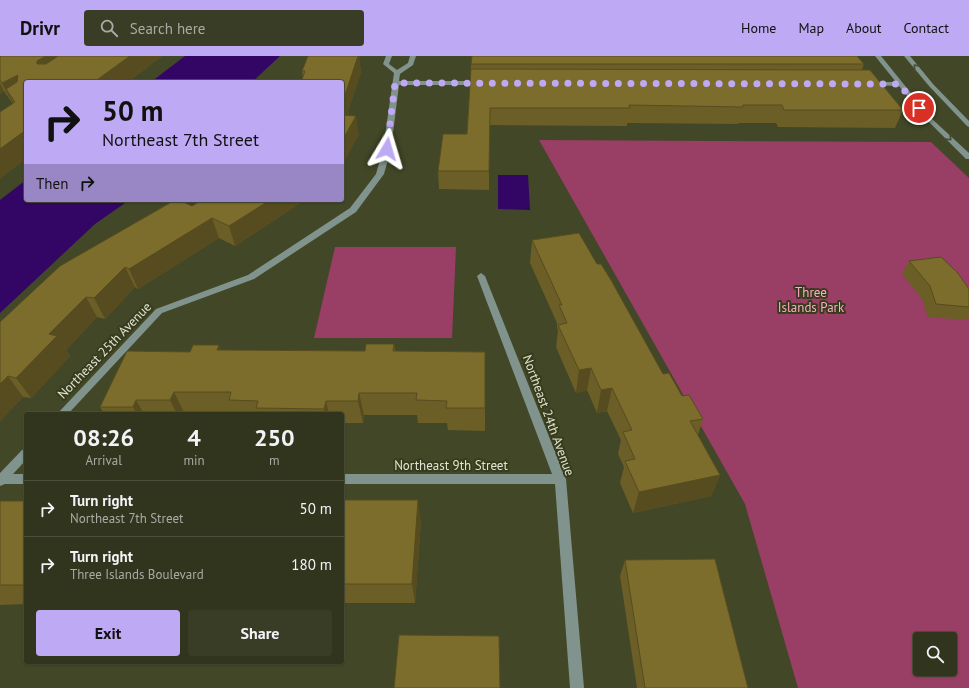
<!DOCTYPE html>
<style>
:root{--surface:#32351d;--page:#3a3d26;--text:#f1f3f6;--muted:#a8aba4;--line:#4d503b;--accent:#bea9f5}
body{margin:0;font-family:"PT Sans",sans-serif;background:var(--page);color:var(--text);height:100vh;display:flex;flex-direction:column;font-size:15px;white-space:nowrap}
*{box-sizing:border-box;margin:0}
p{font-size:13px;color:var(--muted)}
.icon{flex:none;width:22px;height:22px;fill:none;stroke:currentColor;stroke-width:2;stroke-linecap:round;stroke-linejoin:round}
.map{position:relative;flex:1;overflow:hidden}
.sheet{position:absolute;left:24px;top:356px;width:320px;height:252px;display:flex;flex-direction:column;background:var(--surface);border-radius:4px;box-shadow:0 1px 3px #0004,0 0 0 1px var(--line)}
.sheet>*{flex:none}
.guide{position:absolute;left:24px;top:24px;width:320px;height:122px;border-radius:4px;box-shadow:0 1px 3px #0004,0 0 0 1px var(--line);background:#bea9f5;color:#111;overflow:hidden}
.buttons{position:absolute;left:913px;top:576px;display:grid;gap:8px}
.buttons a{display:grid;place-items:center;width:44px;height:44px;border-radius:4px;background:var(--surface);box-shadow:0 1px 3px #0004,0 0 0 1px var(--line);font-size:20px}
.pin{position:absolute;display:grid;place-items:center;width:34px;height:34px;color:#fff;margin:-17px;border:2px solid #fff;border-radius:50%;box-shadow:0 1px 4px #0007}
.me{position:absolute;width:44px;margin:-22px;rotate:7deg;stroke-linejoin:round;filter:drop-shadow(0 0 3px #0008)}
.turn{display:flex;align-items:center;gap:14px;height:84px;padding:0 12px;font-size:18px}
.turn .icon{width:52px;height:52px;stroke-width:2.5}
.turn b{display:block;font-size:28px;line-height:34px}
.then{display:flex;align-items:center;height:38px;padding:0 12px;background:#0003;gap:8px;font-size:15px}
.eta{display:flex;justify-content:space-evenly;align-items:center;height:68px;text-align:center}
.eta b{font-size:24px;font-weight:700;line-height:28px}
.primary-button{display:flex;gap:8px;margin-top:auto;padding:8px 12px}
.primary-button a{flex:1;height:46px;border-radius:4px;background:var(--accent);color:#111;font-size:16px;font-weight:700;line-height:46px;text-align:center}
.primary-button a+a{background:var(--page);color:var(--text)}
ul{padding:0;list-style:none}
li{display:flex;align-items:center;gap:12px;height:56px;padding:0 12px;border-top:1px solid var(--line)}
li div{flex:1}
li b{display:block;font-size:15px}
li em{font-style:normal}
header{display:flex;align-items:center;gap:24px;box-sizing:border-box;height:56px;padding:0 20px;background:var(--accent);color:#111}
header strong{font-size:19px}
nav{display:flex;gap:22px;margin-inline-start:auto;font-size:14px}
.search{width:280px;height:36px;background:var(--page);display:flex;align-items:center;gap:10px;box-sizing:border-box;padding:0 14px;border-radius:4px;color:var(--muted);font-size:15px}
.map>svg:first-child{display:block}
</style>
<header>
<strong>Drivr</strong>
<div class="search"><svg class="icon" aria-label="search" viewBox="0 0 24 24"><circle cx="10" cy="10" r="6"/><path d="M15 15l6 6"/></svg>Search here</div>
<nav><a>Home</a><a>Map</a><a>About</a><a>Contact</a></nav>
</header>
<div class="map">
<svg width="969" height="632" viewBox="0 0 969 632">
<rect width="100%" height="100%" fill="#424727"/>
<!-- green -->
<g fill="#993e65" fill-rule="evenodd">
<path d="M539,84L931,86L969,122V632H798L745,448ZM920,583H950V613H920Z"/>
<path d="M335,191H456L452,282H314Z"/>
</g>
<!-- water -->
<g fill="#330565">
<path d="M185,0H280L252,26H151Z"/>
<path d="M498,119H528L530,154L498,153Z"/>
<path d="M26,124V144H135L128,145L95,168L0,257V144Z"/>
</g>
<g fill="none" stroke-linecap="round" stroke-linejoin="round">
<!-- minor -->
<g fill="#80938d" fill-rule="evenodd">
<path d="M386,0H392L389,8L397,14L408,7L410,0H416L413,9L400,18L399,25H483L486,27L483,29H399L391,93L384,118L356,156L254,223L162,257L68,358H57L156,253L248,219L350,152L376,118L383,93L394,17L383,8Z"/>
<path d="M875,0H881L931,62L969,97V103H966L927,64L899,30L867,29V27L869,26H896Z"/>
<path d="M904,0H910L933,28L969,65V71L967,70L929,30Z"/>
<path d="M481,217L485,220L566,423L584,632H570L555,428H342V418H552L477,220Z"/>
<path d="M26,393V404L13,418H26V428H5L0,430V417L22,394Z"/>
</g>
</g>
<!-- wall -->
<g fill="#6b5e26">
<path d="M0,0H162L128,26L13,48V46L12,47L4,35L0,38Z"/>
<path d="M360,0L359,2L361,16L348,55L349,59L359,79L303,22L302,15Z"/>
<path d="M471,8H864L862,14L903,54L895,72L778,71L776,67H738V68L627,67V70L489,69V134L439,133L438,115L467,78Z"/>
<path d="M202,144H305L235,190L219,182L138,233L135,231L105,263L97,261L66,294L70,300L31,342L23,341L0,365V266Z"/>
<path d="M532,184L597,208L663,318L703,363L698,379L720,419L711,440L633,457L620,427L624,411L618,398L621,384L607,355L597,357L587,334L576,337L556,291L558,274L557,272V267L530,207Z"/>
<path d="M909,205L969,233V260L966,264L928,261L922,243L902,218Z"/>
<path d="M394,288L395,295L485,296V375L448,374L447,367H418L417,359H364L363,367H342V358H104L100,351L190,296L221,294L365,295Z"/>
<path d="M342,444L421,465L415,547H342Z"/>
<path d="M0,445H26V548L0,549Z"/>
<path d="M625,504L748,632H637L620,520Z"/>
</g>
<!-- shaded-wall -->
<g fill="#574c1f">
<path d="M46,0H82L46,25L37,8V5Z"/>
<path d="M130,0H162L128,26H94Z"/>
<path d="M354,0H360L359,2L361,16L348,55L349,58L343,78L342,70V53Z"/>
<path d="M18,19L26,37L6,33L13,46L12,47L2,27Z"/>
<path d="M0,27L4,35L0,38Z"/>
<path d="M356,60L359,79L342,110V85Z"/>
<path d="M26,74V103L0,123V93Z"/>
<path d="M270,144H305L235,190L229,170Z"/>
<path d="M212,162L219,182L138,233L129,213Z"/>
<path d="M125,211L135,231L105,263L94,242Z"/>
<path d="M86,241L97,261L66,294L70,300L31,342L16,322L49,278Z"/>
<path d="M219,289L228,312L217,294Z"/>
<path d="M591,312L587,334L576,337L579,314Z"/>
<path d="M8,320L23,341L0,365V328Z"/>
<path d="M612,332L607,355L597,357L601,334Z"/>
<path d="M174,336L185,358H177L170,344Z"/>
<path d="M359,337L364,359L363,367L358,345Z"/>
<path d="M136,344L144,358H137L133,351Z"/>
<path d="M326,345L329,358H326L324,353Z"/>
<path d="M720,419L711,440L633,457L639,436Z"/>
<path d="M418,444L421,465L415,547L412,528Z"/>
</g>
<!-- building -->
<g fill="#7c6d2c" stroke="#574c1f">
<path d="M0,0H46L37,5V8H46L58,0H130L94,26H26V74L0,93V56L15,46L6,33L17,26L18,19L2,27L0,24Z"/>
<path d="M308,0H358L345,39H346L342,53V26H301L305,15H302Z"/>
<path d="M472,0H857L864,8H471Z"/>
<path d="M471,13L870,14L903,54H784L782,49H743V51L629,49L630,52H490L489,115H438L443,78H467Z"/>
<path d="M342,59L356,60L342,85Z"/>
<path d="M175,144H179L192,150L202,144H270L229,170L212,162L129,213L125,211L94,242L86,241L49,278L57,280L16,322L8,320L0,328V266L60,210Z"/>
<path d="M579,177L597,208H601L611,224L663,318L669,317L682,340L689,339L703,363L690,365L720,419L639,436L625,405L635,403L623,376L632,374L612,332L601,334L591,312L579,314L558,269L567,267L559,249H562L532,184Z"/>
<path d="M941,201L957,216L969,233V251L936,248L930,230L909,205Z"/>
<path d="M366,288H394L393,295L485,296V352H446L447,345L416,344L417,337H359L358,345H326L324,353L256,352L258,345L229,344L231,336H174L170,344H136L133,351H100L127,295L190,296L193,289H219L217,294L365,295Z"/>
<path d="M342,444H418L412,528H342Z"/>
<rect x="0" y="445" width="26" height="84"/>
<path d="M715,503L748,632H645L625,504Z"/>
<path d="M399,579L499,580L500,632H394Z"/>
</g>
<!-- one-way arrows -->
<defs><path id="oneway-chevron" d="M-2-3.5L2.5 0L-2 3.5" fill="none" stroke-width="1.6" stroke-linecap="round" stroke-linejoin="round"/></defs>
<g stroke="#464d33">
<use href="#oneway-chevron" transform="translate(916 11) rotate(-130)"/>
<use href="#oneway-chevron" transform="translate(949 82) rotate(44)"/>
</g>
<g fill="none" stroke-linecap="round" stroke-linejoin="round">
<!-- route -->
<path stroke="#bea9f5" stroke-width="7" stroke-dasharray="0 12.6" d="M387,93L395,27L899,28L919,52"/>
</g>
<g text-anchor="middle" stroke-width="4" stroke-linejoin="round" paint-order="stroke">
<!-- park labels -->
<g font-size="13" fill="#feaac8" stroke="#373c1d">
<text x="811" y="241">Three<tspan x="811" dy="15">Islands Park</tspan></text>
</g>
<!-- street labels -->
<g font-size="13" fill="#e0e4d2" stroke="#373c1d">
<text transform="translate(104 294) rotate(-46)" y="5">Northeast 25th Avenue</text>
<text transform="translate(549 359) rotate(70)" y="5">Northeast 24th Avenue</text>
<text x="451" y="414">Northeast 9th Street</text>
</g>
</g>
</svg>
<div class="buttons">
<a><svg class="icon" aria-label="search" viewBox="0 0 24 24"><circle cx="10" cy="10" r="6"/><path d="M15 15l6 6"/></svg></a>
</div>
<div class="pin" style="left:919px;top:52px;background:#d93025"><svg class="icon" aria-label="arrive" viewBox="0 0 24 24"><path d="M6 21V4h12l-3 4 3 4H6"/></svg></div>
<svg class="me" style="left:387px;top:93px" viewBox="-20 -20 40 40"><path d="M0-17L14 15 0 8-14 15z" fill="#bea9f5" stroke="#fff" stroke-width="4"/></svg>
<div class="guide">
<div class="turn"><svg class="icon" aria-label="right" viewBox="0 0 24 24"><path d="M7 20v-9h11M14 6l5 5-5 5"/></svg><div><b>50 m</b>Northeast 7th Street</div></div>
<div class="then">Then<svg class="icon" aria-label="right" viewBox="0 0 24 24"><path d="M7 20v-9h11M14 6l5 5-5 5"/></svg></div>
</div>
<section class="sheet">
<div class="eta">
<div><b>08:26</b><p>Arrival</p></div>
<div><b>4</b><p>min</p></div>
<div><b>250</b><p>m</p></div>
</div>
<ul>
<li><svg class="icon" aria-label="right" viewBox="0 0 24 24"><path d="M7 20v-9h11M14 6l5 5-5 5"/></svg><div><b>Turn right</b><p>Northeast 7th Street</p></div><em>50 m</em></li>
<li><svg class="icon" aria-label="right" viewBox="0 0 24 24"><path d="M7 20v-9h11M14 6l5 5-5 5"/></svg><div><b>Turn right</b><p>Three Islands Boulevard</p></div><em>180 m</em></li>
</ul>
<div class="primary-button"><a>Exit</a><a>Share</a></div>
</section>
</div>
